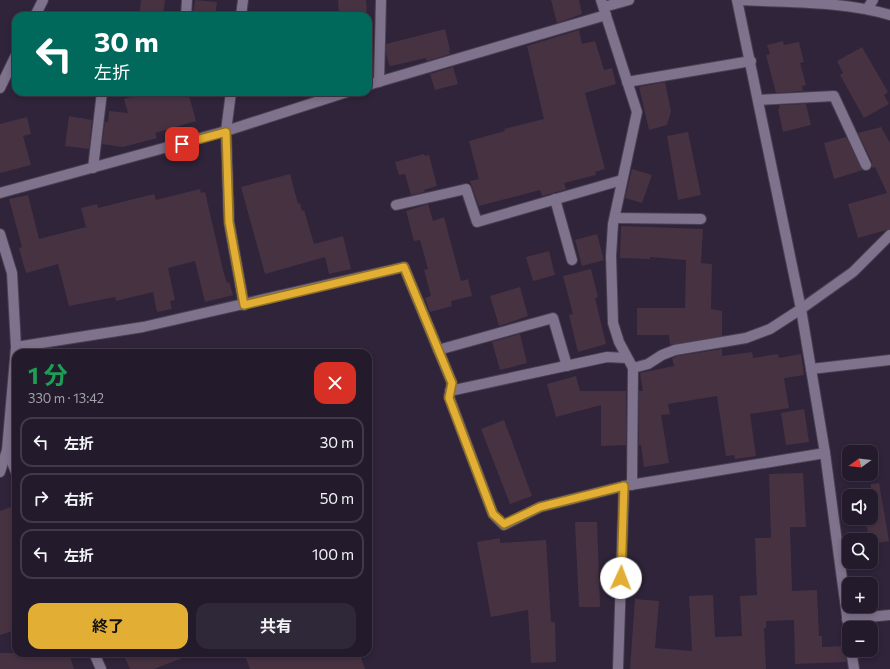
<!DOCTYPE html>
<html lang="ja">
<meta charset="utf-8">
<style>
:root{--surface:#231b2c;--page:#2f2838;--text:#f1f3f6;--muted:#a3a1a9;--line:#403948;--accent:#e2af34}
body{margin:0;font-family:Commissioner,"Noto Sans JP",sans-serif;background:var(--page);color:var(--text);height:100vh;display:flex;flex-direction:column;font-size:15px;white-space:nowrap}
*{box-sizing:border-box;margin:0}
p{font-size:13px;color:var(--muted)}
.icon{flex:none;width:22px;height:22px;fill:none;stroke:currentColor;stroke-width:2;stroke-linecap:round;stroke-linejoin:round}
.map{position:relative;flex:1;overflow:hidden}
.side{position:absolute;left:12px;top:349px;width:360px;height:308px;display:flex;flex-direction:column;background:var(--surface);border-radius:12px;box-shadow:0 2px 6px #0003,0 0 0 1px var(--line)}
.side>*{flex:none}
.banner{position:absolute;left:12px;top:12px;width:360px;height:84px;border-radius:12px;box-shadow:0 2px 6px #0003,0 0 0 1px var(--line);background:#00695c;color:#fff;overflow:hidden}
.needle{width:26px;rotate:255deg}
.tools{position:absolute;left:842px;top:445px;display:grid;gap:8px}
.tools a{display:grid;place-items:center;width:36px;height:36px;border-radius:8px;background:var(--surface);box-shadow:0 2px 6px #0003,0 0 0 1px var(--line);font-size:20px}
.pin{position:absolute;display:grid;place-items:center;width:34px;height:34px;color:#fff;margin:-17px;border-radius:8px;box-shadow:0 2px 6px #0006}
.me{position:absolute;width:44px;margin:-22px;rotate:2deg;stroke-linejoin:round;filter:drop-shadow(0 0 3px #0008)}
.turn{display:flex;align-items:center;gap:14px;height:84px;padding:0 16px;font-size:18px}
.turn .icon{width:52px;height:52px;stroke-width:2.5}
.turn b{display:block;font-size:28px;line-height:34px}
.round{display:grid;place-items:center;flex:none;width:42px;height:42px;border-radius:12px;background:var(--page)}
.overview{display:flex;align-items:center;justify-content:space-between;height:68px;padding:0 16px}
h1{font-size:24px;font-weight:700;line-height:30px;color:#1e9e55}
.primary-button{display:flex;gap:8px;margin-top:auto;padding:8px 16px}
.primary-button a{flex:1;height:46px;border-radius:12px;background:var(--accent);color:#111;font-size:16px;font-weight:700;line-height:46px;text-align:center}
.primary-button a+a{background:var(--page);color:var(--text)}
ul{padding:0;list-style:none}
li{display:flex;align-items:center;gap:12px;height:50px;margin:0 8px 6px;padding:0 8px;border:2px solid var(--line);border-radius:12px}
li div{flex:1}
li b{display:block;font-size:15px}
li em{font-style:normal}
.map>svg:first-child{display:block}
</style>
<div class="map">
<svg width="890" height="669" viewBox="0 0 890 669">
<rect width="100%" height="100%" fill="#2f243a"/>
<!-- building -->
<g fill="#473242">
<path d="M141,0H165L163,16H139Z"/>
<path d="M195,0L217,2L215,16H193Z"/>
<path d="M338,0H366L367,16H339Z"/>
<path d="M551,0H579L582,14L557,23Z"/>
<path d="M445,29L450,50L449,51L450,54L427,61L426,58L391,66L389,65L386,53V44Z"/>
<path d="M579,30L582,44L595,41L604,70L612,68L616,84L585,93L605,169L595,172L596,175L564,183L566,189L564,190L542,196L540,190L479,206L470,181L479,179L469,141L505,131L504,129L544,119L527,46Z"/>
<path d="M783,41L784,45L799,42L804,62L800,63L806,85L802,86L803,91L776,93L766,55L770,54L767,45Z"/>
<path d="M862,47L888,92L884,95L889,104L864,118L840,75L843,73L837,61Z"/>
<path d="M453,67L458,84L435,90L430,74Z"/>
<path d="M665,82L671,111L667,125L649,130L639,87Z"/>
<path d="M147,92H188L196,121L155,133L157,138L123,147L102,144L105,122H108L109,111L128,113L124,99Z"/>
<path d="M806,104L811,125L783,132L778,109L780,108L779,105Z"/>
<path d="M69,116L92,120L89,149L65,146Z"/>
<path d="M27,117L31,134L23,136L31,165L0,173V124Z"/>
<path d="M881,127L890,143V229L858,238L848,204L887,193L875,167L872,168V162L858,133Z"/>
<path d="M688,132L701,195L678,200L667,136Z"/>
<path d="M846,137L863,170L834,179L824,143Z"/>
<path d="M424,154L425,156L429,155L437,186L424,190L425,192L411,195L405,174L399,175L395,162Z"/>
<path d="M632,169L652,175L642,203L625,198Z"/>
<path d="M290,174L298,204L300,203L302,211L304,210L314,244L343,236L351,269L329,274L325,257L265,274L241,187Z"/>
<path d="M200,189L201,193L205,192L224,274L227,283L229,282L233,295L205,302L195,261L168,268L175,300L170,301L172,309L157,312L153,292L116,301L115,297L69,306L58,264L26,273L19,248L22,247L9,199L28,195L39,239L86,227L81,208L97,204L98,208L154,194L156,200Z"/>
<path d="M428,204L433,221L444,217L461,281L468,279L472,296L451,301L452,306L430,312L425,298L431,296L424,270L428,269L420,240L414,241L406,211Z"/>
<path d="M621,226L703,229L701,263L712,264L711,309L722,311V336L670,345L669,335H637V308H685L686,260L650,257V259L620,258Z"/>
<path d="M597,234L604,260L582,266L575,240Z"/>
<path d="M549,251L555,275L533,281L526,257Z"/>
<path d="M591,269L598,297L595,298L606,344L578,352L569,315L573,314L563,276Z"/>
<path d="M520,287L528,316L499,326L490,296Z"/>
<path d="M520,334L527,363L500,370L492,342Z"/>
<path d="M722,349V356L752,352L753,358L778,354L779,358L801,354L804,375L784,378L789,408L750,414L756,456L735,459L734,455L726,456L717,396L668,404L670,414L661,415L669,463L644,467L641,445H639V391H643L640,373L674,366L672,358L677,356Z"/>
<path d="M576,376L580,391H626V445L601,446V405L556,417L547,384Z"/>
<path d="M804,409L809,442L786,445L781,413Z"/>
<path d="M504,420L532,496L510,504L481,429Z"/>
<path d="M803,473L806,527H790L792,591L817,590L819,636H822V647L845,646L846,662L795,664L794,620L766,621V628H764L766,669H630L635,599L659,601L655,648L692,651L689,596L713,595L715,637L742,636L740,596L757,595L755,538H771L769,474Z"/>
<path d="M879,483L889,541L871,544L865,520L871,518V484Z"/>
<path d="M16,505V630L0,635V511Z"/>
<path d="M575,522H597L600,607H579Z"/>
<path d="M500,538V543L546,540L551,622H555L556,662L531,663L528,610L491,617L477,542Z"/>
<path d="M0,653H69L74,669H0Z"/>
<path d="M123,653H192L193,654L154,669H130Z"/>
<path d="M244,653H359L365,669H250Z"/>
</g>
<g fill="none" stroke-linecap="round" stroke-linejoin="round">
<defs>
<g id="street">
<path d="M601,0L637,112L613,224L611,256L613,323L619,342L633,368L632,485"/>
<path d="M737,0L801,309L825,453L849,631"/>
<path d="M741,0C791,3 842,1 890,15"/>
<path d="M604,7L629,0"/>
<path d="M867,9L873,0"/>
<path d="M35,16L43,0"/>
<path d="M186,16L187,0"/>
<path d="M241,16L243,0"/>
<path d="M379,82L381,0"/>
<path d="M627,82L751,61"/>
<path d="M368,85L606,15"/>
<path d="M0,88L16,55"/>
<path d="M231,92L226,131L229,222L244,305"/>
<path d="M759,100L834,96L866,165"/>
<path d="M93,168L102,92"/>
<path d="M0,193L226,131L347,92"/>
<path d="M555,199L572,260"/>
<path d="M396,205L466,189L477,222L622,180"/>
<path d="M615,218L701,219"/>
<path d="M0,234L12,273L16,347L7,450L0,472"/>
<path d="M16,347L143,327L404,267L452,383L449,397L493,514L504,525L540,507L624,486L825,453"/>
<path d="M438,350L553,318L567,366"/>
<path d="M633,368L648,364L662,355L675,350L746,338L770,329L801,309L853,272L890,235"/>
<path d="M811,369L890,360"/>
<path d="M450,391L607,357L627,358"/>
<path d="M7,450L16,472"/>
<path d="M847,619L890,615"/>
<path d="M851,650L854,669"/>
<path d="M94,653L101,669"/>
<path d="M618,669L624,486"/>
</g>
</defs>
<!-- street casing -->
<use href="#street" stroke="#483f51" stroke-width="12"/>
<!-- street -->
<use href="#street" stroke="#7e728c" stroke-width="10"/>
</g>
<g fill="none" stroke-linecap="round" stroke-linejoin="round">
<defs>
<path id="route" d="M182,144L226,132L229,222L244,305L404,267L452,383L449,398L493,514L504,524L540,507L624,486L621,578"/>
</defs>
<!-- route casing -->
<use href="#route" stroke="#937222" stroke-width="10"/>
<!-- route -->
<use href="#route" stroke="#e2af34" stroke-width="7"/>
</g>
</svg>
<div class="tools">
<a><svg class="needle" viewBox="-14 -14 28 28"><path d="M0-13l5 13h-10z" fill="#e53935"/><path d="M0 13l5-13h-10z" fill="#a3a1a9"/></svg></a>
<a><svg class="icon" aria-label="sound" viewBox="0 0 24 24"><path d="M4 9h4l5-4v14l-5-4H4zM17 9q2 3 0 6"/></svg></a>
<a><svg class="icon" aria-label="search" viewBox="0 0 24 24"><circle cx="10" cy="10" r="6"/><path d="M15 15l6 6"/></svg></a>
<a>+</a>
<a>−</a>
</div>
<div class="pin" style="left:182px;top:144px;background:#d93025"><svg class="icon" aria-label="arrive" viewBox="0 0 24 24"><path d="M6 21V4h12l-3 4 3 4H6"/></svg></div>
<svg class="me" style="left:621px;top:578px" viewBox="-20 -20 40 40"><circle r="19" fill="#fff"/><path d="M0-13L10 11 0 6-10 11z" fill="#e2af34"/></svg>
<div class="banner">
<div class="turn"><svg class="icon" aria-label="left" viewBox="0 0 24 24"><path d="M17 20v-9H6M10 6l-5 5 5 5"/></svg><div><b>30 m</b>左折</div></div>
</div>
<section class="side">
<div class="overview"><div><h1>1 分</h1><p>330 m · 13:42</p></div><a class="round" style="background:#d93025;color:#fff"><svg class="icon" aria-label="close" viewBox="0 0 24 24"><path d="M6 6l12 12M18 6L6 18"/></svg></a></div>
<ul>
<li><svg class="icon" aria-label="left" viewBox="0 0 24 24"><path d="M17 20v-9H6M10 6l-5 5 5 5"/></svg><div><b>左折</b></div><em>30 m</em></li>
<li><svg class="icon" aria-label="right" viewBox="0 0 24 24"><path d="M7 20v-9h11M14 6l5 5-5 5"/></svg><div><b>右折</b></div><em>50 m</em></li>
<li><svg class="icon" aria-label="left" viewBox="0 0 24 24"><path d="M17 20v-9H6M10 6l-5 5 5 5"/></svg><div><b>左折</b></div><em>100 m</em></li>
</ul>
<div class="primary-button"><a>終了</a><a>共有</a></div>
</section>
</div>
